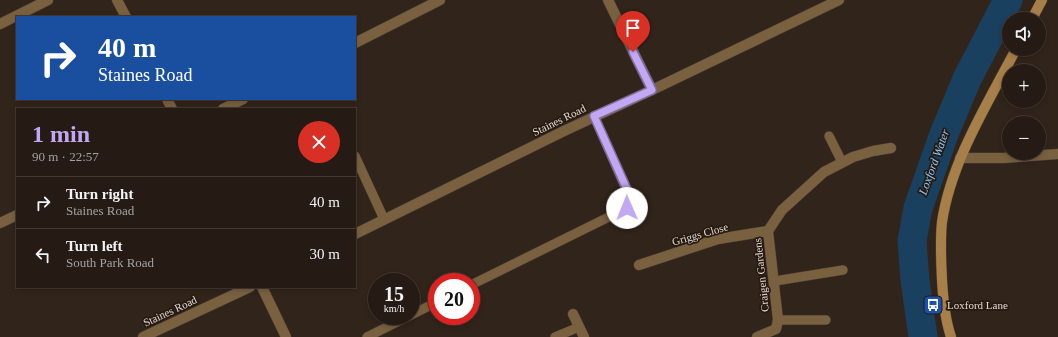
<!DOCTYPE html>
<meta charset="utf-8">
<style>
:root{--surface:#251b14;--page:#2d241d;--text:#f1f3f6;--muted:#a3a1a0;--line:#423934;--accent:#c2a7f2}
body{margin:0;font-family:"Times New Roman",serif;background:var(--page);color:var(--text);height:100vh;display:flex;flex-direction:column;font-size:15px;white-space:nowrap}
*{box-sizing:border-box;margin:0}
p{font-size:13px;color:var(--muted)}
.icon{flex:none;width:22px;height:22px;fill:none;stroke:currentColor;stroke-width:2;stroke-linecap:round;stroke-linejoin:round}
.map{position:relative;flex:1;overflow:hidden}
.drawer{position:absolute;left:16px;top:108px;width:340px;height:180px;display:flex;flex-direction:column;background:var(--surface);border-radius:0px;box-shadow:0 2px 6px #0003,0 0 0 1px var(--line)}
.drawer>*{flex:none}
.guide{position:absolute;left:16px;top:16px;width:340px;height:84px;border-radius:0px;box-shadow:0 2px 6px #0003,0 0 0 1px var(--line);background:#1a4fa0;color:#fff;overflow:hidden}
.buttons{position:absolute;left:1002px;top:12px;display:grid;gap:8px}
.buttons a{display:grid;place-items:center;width:44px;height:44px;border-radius:50%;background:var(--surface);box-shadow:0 2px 6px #0003,0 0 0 1px var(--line);font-size:20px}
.speed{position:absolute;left:368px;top:273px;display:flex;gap:8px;font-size:20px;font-weight:700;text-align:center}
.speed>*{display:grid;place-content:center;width:52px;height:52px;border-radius:50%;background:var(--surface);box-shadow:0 2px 6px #0003,0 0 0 1px var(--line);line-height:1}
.speed small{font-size:10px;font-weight:400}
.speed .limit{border:6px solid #d22;background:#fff;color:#111}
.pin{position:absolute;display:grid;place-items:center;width:34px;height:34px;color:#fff;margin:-41px -17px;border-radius:50% 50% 50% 0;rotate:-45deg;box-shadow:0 0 4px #0007}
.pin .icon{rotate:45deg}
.me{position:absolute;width:44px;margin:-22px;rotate:359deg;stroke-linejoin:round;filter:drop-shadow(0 0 3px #0008)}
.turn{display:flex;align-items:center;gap:14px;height:84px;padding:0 16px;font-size:18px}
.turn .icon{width:52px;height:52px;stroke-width:2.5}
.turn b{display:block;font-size:28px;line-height:34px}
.round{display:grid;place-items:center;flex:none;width:42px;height:42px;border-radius:21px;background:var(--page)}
.headline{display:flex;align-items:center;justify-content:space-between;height:68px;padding:0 16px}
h1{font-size:24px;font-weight:800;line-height:30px;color:var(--accent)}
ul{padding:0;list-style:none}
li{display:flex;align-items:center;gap:12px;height:52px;padding:0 16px;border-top:1px solid var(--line)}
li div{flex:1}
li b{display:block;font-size:15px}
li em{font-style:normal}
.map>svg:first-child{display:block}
</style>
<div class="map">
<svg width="1058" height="337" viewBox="0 0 1058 337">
<rect width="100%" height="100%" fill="#31241a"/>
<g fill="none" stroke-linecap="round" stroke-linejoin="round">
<!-- river -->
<path stroke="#1a405f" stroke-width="29" d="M923,337L915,280L912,241L918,208L944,134L967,79L1008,0"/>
<defs>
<g id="lane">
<path d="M829,136L842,162"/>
<path d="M355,156L384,219"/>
<path d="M775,281L843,270"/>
<path d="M471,285L627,208L631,200L629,196L594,116"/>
<path d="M411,315L437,302"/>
<path d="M778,320H826"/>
<path d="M367,337L409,316"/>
<path d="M555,337L579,327"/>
</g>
<g id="street">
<path d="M117,0L126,17"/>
<path d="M608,0L652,90"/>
<path d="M0,24L48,0"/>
<path d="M355,43L440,0"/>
<path d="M167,99L172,109"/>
<path d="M223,109L243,99"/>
<path d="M960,158H1003L1058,154"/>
<path d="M0,223L17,215"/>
<path d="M355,234L564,131L652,90L839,0"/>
<path d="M639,265L718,239L768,231"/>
<path d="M262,287L286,337"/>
<path d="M573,314L584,337"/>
<path d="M143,337L250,287"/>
<path d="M757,337L776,329L778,320L768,231L782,210L824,172L853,157L873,151L891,148"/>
</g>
<g id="secondary">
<path d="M1032,19L1042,0"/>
<path d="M951,337C945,319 943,299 942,280C941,261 940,241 942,222C951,161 988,103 1016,49"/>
</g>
</defs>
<!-- lane casing -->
<use href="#lane" stroke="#4d4138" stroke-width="10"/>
<!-- street casing -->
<use href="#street" stroke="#4d4138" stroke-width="11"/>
<!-- secondary casing -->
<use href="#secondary" stroke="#4d4138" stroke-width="11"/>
<!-- lane -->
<use href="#lane" stroke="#79603f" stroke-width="9"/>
<!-- street -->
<use href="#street" stroke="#79603f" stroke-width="10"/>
<!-- secondary -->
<use href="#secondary" stroke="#a77f48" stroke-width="10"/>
</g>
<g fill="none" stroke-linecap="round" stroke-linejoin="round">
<defs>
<path id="route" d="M627,208L631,200L630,196L594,116L652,90L633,52"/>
</defs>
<!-- route casing -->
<use href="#route" stroke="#7e6d9d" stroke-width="10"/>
<!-- route -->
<use href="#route" stroke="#c2a7f2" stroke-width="7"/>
</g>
<!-- icons -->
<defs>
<symbol id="bus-square" viewBox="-11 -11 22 22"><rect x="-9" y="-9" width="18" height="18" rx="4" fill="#1a4fb4" stroke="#271a11"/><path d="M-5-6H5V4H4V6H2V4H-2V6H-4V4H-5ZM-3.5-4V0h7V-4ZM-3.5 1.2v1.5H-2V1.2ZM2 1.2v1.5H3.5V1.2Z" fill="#fff"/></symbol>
</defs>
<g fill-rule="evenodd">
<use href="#bus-square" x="922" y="294" width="22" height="22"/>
</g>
<g text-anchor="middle" stroke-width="3.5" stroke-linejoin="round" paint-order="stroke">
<!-- street labels -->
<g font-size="11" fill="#e2d9d3" stroke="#271a11">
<text transform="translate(559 120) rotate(-26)" y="4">Staines Road</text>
<text transform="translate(700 234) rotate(-16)" y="4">Griggs Close</text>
<text transform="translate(761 275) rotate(-96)" y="4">Craigen Gardens</text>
<text transform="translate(170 311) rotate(-25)" y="4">Staines Road</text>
</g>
<!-- poi labels -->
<g font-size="11" fill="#e2d9d3" stroke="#271a11" text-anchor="start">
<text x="947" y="309">Loxford Lane</text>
</g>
<!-- water labels -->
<g font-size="12" font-style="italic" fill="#8cc9ff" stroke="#271a11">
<text transform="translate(934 162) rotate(-70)" y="4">Loxford Water</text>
</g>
</g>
</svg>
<div class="buttons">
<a><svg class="icon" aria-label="sound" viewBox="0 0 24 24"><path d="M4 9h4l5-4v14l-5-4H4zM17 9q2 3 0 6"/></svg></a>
<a>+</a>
<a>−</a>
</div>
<div class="speed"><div>15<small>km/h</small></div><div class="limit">20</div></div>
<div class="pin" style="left:633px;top:52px;background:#d93025"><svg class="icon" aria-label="arrive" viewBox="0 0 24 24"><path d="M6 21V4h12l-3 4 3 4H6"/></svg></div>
<svg class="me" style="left:627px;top:208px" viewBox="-20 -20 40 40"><circle r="19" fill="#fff"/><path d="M0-13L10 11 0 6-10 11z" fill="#c2a7f2"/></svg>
<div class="guide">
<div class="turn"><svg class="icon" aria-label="right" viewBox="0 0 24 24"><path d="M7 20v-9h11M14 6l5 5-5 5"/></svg><div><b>40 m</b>Staines Road</div></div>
</div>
<section class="drawer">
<div class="headline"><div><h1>1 min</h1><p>90 m · 22:57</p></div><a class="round" style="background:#d93025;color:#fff"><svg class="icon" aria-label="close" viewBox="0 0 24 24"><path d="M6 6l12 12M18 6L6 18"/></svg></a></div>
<ul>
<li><svg class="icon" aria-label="right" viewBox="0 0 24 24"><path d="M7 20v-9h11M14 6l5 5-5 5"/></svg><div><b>Turn right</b><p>Staines Road</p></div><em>40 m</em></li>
<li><svg class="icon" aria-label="left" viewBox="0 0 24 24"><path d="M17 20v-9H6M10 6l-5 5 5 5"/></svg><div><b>Turn left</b><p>South Park Road</p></div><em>30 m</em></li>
</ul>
</section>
</div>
